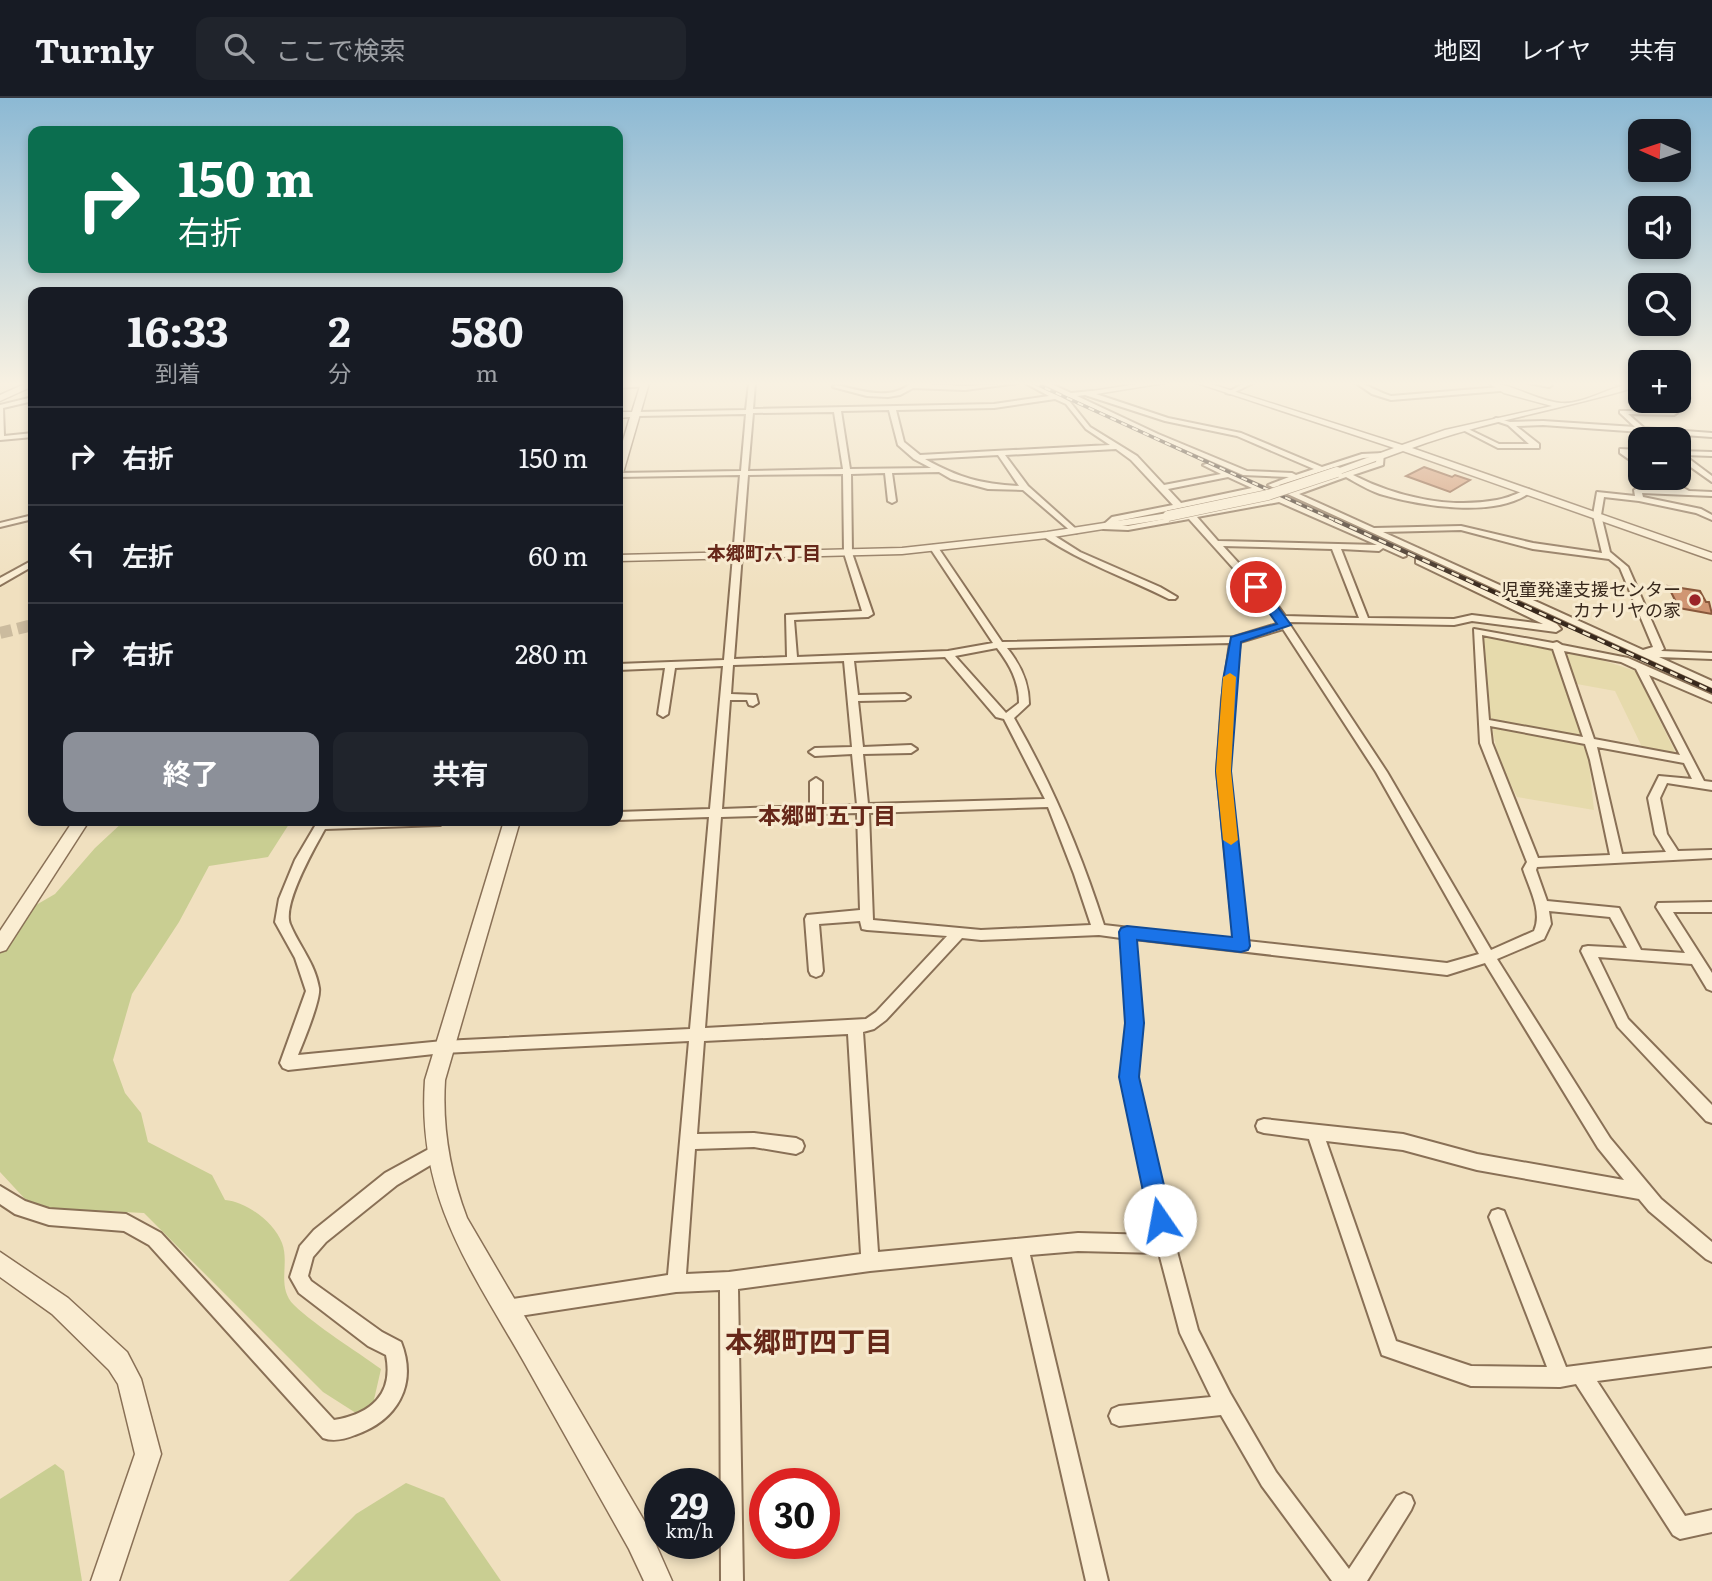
<!DOCTYPE html>
<html lang="ja">
<meta charset="utf-8">
<style>
:root{--surface:#171b24;--page:#20242c;--text:#f1f3f6;--muted:#9ea1a6;--line:#363941;--accent:#8c9099}
body{margin:0;font-family:Literata,"Noto Sans JP",serif;background:var(--page);color:var(--text);height:100vh;display:flex;flex-direction:column;font-size:26px;white-space:nowrap}
*{box-sizing:border-box;margin:0}
p{font-size:23px;color:var(--muted)}
.icon{flex:none;width:38px;height:38px;fill:none;stroke:currentColor;stroke-width:2;stroke-linecap:round;stroke-linejoin:round}
.map{position:relative;flex:1;overflow:hidden}
.panel{position:absolute;left:28px;top:189px;width:595px;height:539px;display:flex;flex-direction:column;background:var(--surface);border-radius:14px;box-shadow:0 4px 10px #0003}
.panel>*{flex:none}
.guide{position:absolute;left:28px;top:28px;width:595px;height:147px;border-radius:14px;box-shadow:0 4px 10px #0003;background:#0b6e4f;color:#fff;overflow:hidden}
.needle{width:46px;rotate:273deg}
.controls{position:absolute;left:1628px;top:21px;display:grid;gap:14px}
.controls a{display:grid;place-items:center;width:63px;height:63px;border-radius:14px;background:var(--surface);box-shadow:0 4px 10px #0003;font-size:35px}
.speed{position:absolute;left:644px;top:1370px;display:flex;gap:14px;font-size:35px;font-weight:700;text-align:center}
.speed>*{display:grid;place-content:center;width:91px;height:91px;border-radius:50%;background:var(--surface);box-shadow:0 4px 10px #0003;line-height:1}
.speed small{font-size:18px;font-weight:400}
.speed .limit{border:10px solid #d22;background:#fff;color:#111}
.pin{position:absolute;display:grid;place-items:center;width:60px;height:60px;color:#fff;margin:-30px;border:4px solid #fff;border-radius:50%;box-shadow:0 2px 7px #0007}
.me{position:absolute;width:77px;margin:-38px;rotate:348deg;stroke-linejoin:round;filter:drop-shadow(0 0 5px #0008)}
.turn{display:flex;align-items:center;gap:24px;height:147px;padding:0 35px;font-size:32px}
.turn .icon{width:91px;height:91px;stroke-width:2.5}
.turn b{display:block;font-size:49px;line-height:60px}
.eta{display:flex;justify-content:space-evenly;align-items:center;height:119px;text-align:center}
.eta b{font-size:42px;font-weight:700;line-height:49px}
.action{display:flex;gap:14px;margin-top:auto;padding:14px 35px}
.action a{flex:1;height:80px;border-radius:14px;background:var(--accent);color:#fff;font-size:28px;font-weight:700;line-height:80px;text-align:center}
.action a+a{background:var(--page);color:var(--text)}
ul{padding:0;list-style:none}
li{display:flex;align-items:center;gap:21px;height:98px;padding:0 35px;border-top:2px solid var(--line)}
li div{flex:1}
li b{display:block;font-size:26px}
li em{font-style:normal}
header{display:flex;align-items:center;gap:42px;box-sizing:border-box;height:98px;padding:0 35px;background:var(--surface);border-bottom:2px solid var(--line)}
header strong{font-size:33px}
nav{display:flex;gap:38px;margin-inline-start:auto;font-size:24px}
.search{width:490px;height:63px;background:var(--page);display:flex;align-items:center;gap:18px;box-sizing:border-box;padding:0 24px;border-radius:14px;color:var(--muted);font-size:26px}
.map>svg:first-child{display:block}
</style>
<header>
<strong>Turnly</strong>
<div class="search"><svg class="icon" aria-label="search" viewBox="0 0 24 24"><circle cx="10" cy="10" r="6"/><path d="M15 15l6 6"/></svg>ここで検索</div>
<nav><a>地図</a><a>レイヤ</a><a>共有</a></nav>
</header>
<div class="map">
<svg width="1712" height="1483" viewBox="0 0 1712 1483">
<rect width="100%" height="100%" fill="#f0e0bf"/>
<!-- farmland -->
<path fill="#e6daac" d="M1483,539L1598,561L1636,573L1676,656L1642,649L1615,593L1566,584L1588,656L1594,712L1517,699L1499,663L1490,619Z"/>
<!-- green -->
<g fill="#c9ce92">
<path d="M124,723H291L268,759L209,768L179,824L132,896L113,962L125,995L141,1015L148,1044L212,1077L225,1102C247,1104 274,1124 282,1145C290,1166 276,1189 294,1207C317,1229 355,1252 381,1271L373,1306L359,1317L323,1294L144,1115L44,1110L25,1101L0,1074V843L24,814L55,796L95,750Z"/>
<path d="M55,1366L64,1373L82,1483H0V1401Z"/>
<path d="M406,1385L444,1400L501,1483H289L356,1416Z"/>
</g>
<!-- building -->
<g fill="#d09673" stroke="#89583b" stroke-width="2">
<path d="M1424,369L1452,379L1455,377L1470,382L1450,394L1406,378Z"/>
<path d="M1668,488L1700,493L1706,504H1709L1712,516L1679,510Z"/>
</g>
<g fill="none" stroke-linecap="round" stroke-linejoin="round">
<!-- tertiary-tunnel -->
<path stroke="#cbbb9e" stroke-width="12" stroke-dasharray="12 6" stroke-linecap="butt" d="M0,535L33,527"/>
<defs>
<g id="minor">
<path d="M645,285L648,287L647,288L618,290V286Z"/>
<path d="M749,285H755L753,311L994,306L1049,298L1025,285C1039,285 1049,298 1063,296L1041,285H1049L1071,295L1092,293L1093,295L1168,320L1241,335L1322,369L1362,356L1384,355L1383,367L1353,377C1396,399 1449,411 1497,402C1509,400 1518,395 1528,391L1532,393C1497,421 1420,408 1380,396C1368,392 1357,385 1346,379L1299,396L1374,430L1461,428L1533,445L1602,455L1593,417L1597,394L1635,398L1634,392L1638,390L1676,392L1657,380H1666L1689,393L1712,394V398L1642,395L1643,399L1701,411L1712,417V422L1696,415L1639,403L1604,399L1601,417L1610,454L1628,469L1664,551L1661,553L1712,555V561L1659,559L1712,583V590L1268,387L1289,379L1243,377L1154,338L1069,299L1063,300L1070,304L1090,329L1137,358L1164,387L1221,376L1203,367L1210,365L1406,454V458L1403,459L1383,450L1379,453L1341,451L1368,520L1454,521L1472,517L1543,526L1416,465V461L1419,460L1557,526L1561,531L1556,534L1472,523L1454,527L1288,524L1387,674L1491,852L1534,833C1543,814 1529,790 1523,771L1527,764L1480,645L1474,531L1553,545L1557,544L1562,547L1628,560L1712,597V604L1649,577L1704,683L1712,684V692L1667,685L1660,700L1667,736L1678,753L1712,752V760L1537,769L1536,772L1547,803L1619,810L1641,852L1685,855L1656,809L1658,805L1712,804V814H1673L1712,875V893L1707,891L1692,866L1598,859L1628,921L1712,1007V1025L1706,1023L1618,929L1581,853L1583,849L1588,848L1627,850L1610,819L1549,813L1551,826L1544,841L1497,861L1610,1040L1661,1101L1712,1144V1164L1706,1161L1649,1113L1639,1101L1477,1072L1403,1052L1326,1043L1396,1243L1471,1268L1547,1269L1489,1119L1492,1113L1498,1111L1504,1113L1566,1269L1712,1250V1268L1597,1283L1685,1418L1712,1412V1434L1680,1441L1673,1437L1576,1286L1560,1289L1471,1288L1382,1257L1309,1041L1264,1035L1258,1033L1256,1028L1258,1023L1264,1021L1403,1036L1477,1056L1624,1082L1598,1050L1485,865L1447,877L1134,841L1142,925L1137,979L1175,1146L1198,1232L1230,1295L1276,1374L1349,1471L1397,1398L1404,1395L1411,1398L1414,1405L1411,1412L1367,1483H1332L1262,1388L1221,1317L1119,1328L1112,1325L1109,1318L1112,1311L1119,1308L1211,1299L1180,1235L1159,1155L1078,1153L1030,1157L1108,1483H1086L1012,1159L870,1173L738,1191L743,1483H721L720,1192L676,1194L507,1220L501,1217L498,1211L501,1205L507,1202L668,1177L689,943L443,955L288,972L283,970L280,965L306,893L295,860L275,824L279,801L295,762L318,723H446L440,727L325,731C315,749 282,806 290,826C299,848 315,865 319,890C321,901 303,945 298,957L443,943L690,931L709,719L618,722V714L710,711L723,568L675,570L668,616L663,619L658,616L665,570L618,572V566L724,562L740,377L618,379V375L741,373L746,316L637,318L634,316L637,314L746,312ZM1085,297L1165,323L1237,338L1314,371L1296,377L1292,375L1247,373L1158,336L1077,298ZM1055,301L1066,306L1086,331L1110,347L920,357L904,344L896,312L994,310ZM889,312L898,347L914,361L931,370L850,371L841,313ZM834,314L843,371L748,373L753,315ZM1116,351L1131,362L1173,407L1112,419L1103,427V431L1128,432L1189,421L1270,511L1280,525L1234,539L1002,544L937,448L934,447L930,450L993,545L948,553L797,559L794,522L868,519L873,516L852,455L851,376L885,375L888,403L892,405L896,403L892,375L939,374L951,381L988,391L1023,392L1073,435H1076V431L1028,388L1005,357ZM998,357L1019,388C981,386 959,380 925,361ZM1377,359L1376,364L1292,393L1279,387L1363,360ZM843,376L844,455L862,513L786,517L787,559L734,561L748,377ZM1228,379L1252,390L1181,405L1168,391ZM1259,394L1272,400L1128,428L1113,427L1118,423ZM1279,404L1377,447L1218,443L1197,419ZM1461,432L1533,451L1609,461L1620,470L1653,549L1643,552L1383,434ZM1223,448L1332,451L1359,520L1285,518L1277,507ZM1283,531L1376,674L1479,856L1447,865L1247,843L1229,673L1232,602L1240,544ZM1482,537L1553,551L1583,639L1489,622ZM1230,545L1222,602L1217,673L1234,842L1104,827C1081,755 1052,686 1014,620L1029,606C1029,584 1020,566 1007,550ZM997,550C1010,567 1019,583 1019,605L1006,615L955,558ZM1564,553L1621,564L1636,571L1680,657L1594,641ZM945,559L996,619L1004,621L1045,701L868,706L863,656L911,655L917,651L911,647L863,649L858,603L905,602L910,599L905,596L858,597L854,563ZM844,563L852,649L815,650L809,654L815,658L852,656L857,707L822,708V684L816,680L810,684V708L722,711L730,602H747L749,607L753,608L758,605L756,597L731,596L733,567ZM1490,628L1585,646L1590,662L1610,757L1538,760L1492,645ZM1597,649L1684,665L1692,681L1659,678L1648,700L1655,736L1666,754L1622,756ZM1048,709L1074,776L1091,827L981,832L873,822L869,715ZM857,715L860,812L807,817L805,821L809,873L811,877L816,879L821,877L823,873L819,826L860,823L862,831L867,832L947,838L876,914L866,921L705,930L721,719ZM1099,837L1121,840L1128,925L1121,979L1155,1137L1078,1135L878,1154L863,934L874,931L886,922L962,840L981,842ZM848,936L861,1156L729,1174L686,1176L695,1051L754,1049L796,1056L802,1053L804,1048L802,1043L796,1040L754,1035L697,1036L704,943Z"/>
<path d="M911,285L965,288L1018,285L965,292L913,290L900,297L888,299L867,298L833,289L836,287C860,292 890,304 911,285Z"/>
<path d="M1245,285H1253L1231,296L1226,295Z"/>
<path d="M1356,285C1365,285 1380,295 1391,298L1500,289L1503,291L1500,293L1391,302L1372,296Z"/>
<path d="M1529,285H1552V287L1549,289Z"/>
<path d="M1615,285H1624L1640,290V294Z"/>
<path d="M1678,297L1690,300L1687,302L1678,301Z"/>
<path d="M33,299V303L3,310L4,338L33,335V339L0,342V307Z"/>
<path d="M1656,303H1663L1677,315L1674,317L1628,316L1644,330L1712,335V339L1543,327L1516,328L1539,346V350H1498L1459,330L1464,329L1499,346H1529L1508,327L1493,322L1496,320L1510,324L1543,323L1635,329L1620,315V313H1667Z"/>
<path d="M1620,351L1640,352V356H1631L1640,363V369L1620,355Z"/>
<path d="M1678,353L1712,354V358L1684,357L1712,378V384L1678,360Z"/>
<path d="M33,417V421L0,429V425Z"/>
<path d="M1044,435H1050L1080,454L1160,489L1177,499L1175,501H1169C1127,480 1083,465 1044,439Z"/>
<path d="M33,462V468L0,487V480Z"/>
<path d="M438,1046L444,1049L446,1054L444,1059L397,1087L326,1144L313,1159L308,1178L311,1183L382,1234L401,1244C418,1287 397,1323 355,1337C345,1341 334,1344 323,1340L149,1147L124,1133L49,1127L15,1116L0,1106V1088L25,1103L49,1111L126,1116L161,1135L334,1322C371,1316 394,1296 386,1257L368,1248L299,1195L290,1179L300,1148L314,1132L385,1075Z"/>
</g>
<g id="tertiary">
<path d="M27,285H33V288L0,303V297Z"/>
<path d="M641,285H649L623,375L618,378V360L630,319L618,320V314H632Z"/>
<path d="M1143,285H1164L1090,297L1086,294Z"/>
<path d="M1197,285H1208L1402,347L1445,332L1552,308L1504,295L1488,285C1511,285 1537,303 1561,305C1585,307 1614,285 1640,285V288C1564,311 1486,323 1412,350L1712,455V462L1403,353L1340,376H1334V372L1394,350Z"/>
<path d="M1168,415L1173,418L1172,420L1047,440L902,456L618,463V457L902,450L1047,434Z"/>
<path d="M73,723H89L6,852L0,854V833Z"/>
<path d="M504,723H520L445,982C442,1030 450,1075 467,1120L649,1431L672,1483H644L629,1451C594,1389 559,1326 524,1264C469,1168 417,1099 425,982Z"/>
<path d="M0,1154L68,1200L127,1254L141,1281L161,1356L119,1483H91L135,1356L118,1286L109,1272L52,1216L0,1179Z"/>
</g>
</defs>
<!-- minor casing -->
<use href="#minor" stroke="#897056" stroke-width="4"/>
<!-- tertiary casing -->
<use href="#tertiary" stroke="#897056" stroke-width="3"/>
<!-- minor -->
<use href="#minor" fill="#faedd2" fill-rule="evenodd"/>
<!-- tertiary -->
<use href="#tertiary" fill="#faedd2" fill-rule="evenodd"/>
<defs>
<path id="rail-far1" d="M1034,285L1339,424"/>
<path id="rail" d="M1335,422L1712,593"/>
</defs>
<!-- rail-far1 casing -->
<use href="#rail-far1" stroke="#38281c" stroke-width="3.5"/>
<!-- rail casing -->
<use href="#rail" stroke="#38281c" stroke-width="4.5"/>
<!-- rail-far1 -->
<use href="#rail-far1" stroke="#f7eacf" stroke-width="2" stroke-dasharray="6" stroke-linecap="butt"/>
<!-- rail -->
<use href="#rail" stroke="#f7eacf" stroke-width="2.5" stroke-dasharray="8" stroke-linecap="butt"/>
<defs>
<path id="tertiary-bridge" d="M1168,418L1268,397L1337,374"/>
</defs>
<!-- tertiary-bridge casing -->
<use href="#tertiary-bridge" stroke="#897056" stroke-width="11" stroke-linecap="butt"/>
<!-- tertiary-bridge -->
<use href="#tertiary-bridge" stroke="#faedd2" stroke-width="10"/>
</g>
<!-- sky -->
<linearGradient id="sky" x2="0" y2="1"><stop stop-color="#8cb9d4"/><stop offset="0.58" stop-color="#f8f1e2"/><stop offset="1" stop-color="#f8f1e2" stop-opacity="0"/></linearGradient>
<rect width="1712" height="492" fill="url(#sky)"/>
<!-- route -->
<path fill="#1a73e8" stroke="#114b97" stroke-width="2" d="M1252,486H1261L1291,527L1241,544L1231,673L1250,848L1248,852L1241,854L1137,842L1144,925L1139,979L1172,1122L1168,1130L1160,1133L1153,1130L1149,1122L1119,979L1125,925L1119,834L1121,830L1127,828L1232,839L1216,673L1223,582L1231,539L1277,526L1251,489Z"/>
<!-- slow -->
<path fill="#f59e0b" d="M1230,575L1236,579L1231,673L1238,742L1231,747L1223,742L1216,673L1223,579Z"/>
<!-- markers -->
<circle fill="#9b2428" stroke="#f7eacf" stroke-width="2.5" cx="1695" cy="502" r="7"/>
<g text-anchor="middle" stroke-width="6" stroke-linejoin="round" paint-order="stroke">
<!-- far-poi labels -->
<g font-size="18" fill="#38281c" stroke="#f7eacf" text-anchor="end">
<text x="1681" y="498">児童発達支援センター<tspan x="1681" dy="21">カナリヤの家</tspan></text>
</g>
<!-- far-neighbourhood labels -->
<g font-size="19" font-weight="bold" fill="#662719" stroke="#f7eacf">
<text x="764" y="462">本郷町六丁目</text>
</g>
<!-- neighbourhood labels -->
<g font-size="23" font-weight="bold" fill="#662719" stroke="#f7eacf">
<text x="827" y="726">本郷町五丁目</text>
</g>
<!-- near-neighbourhood labels -->
<g font-size="28" font-weight="bold" fill="#662719" stroke="#f7eacf">
<text x="809" y="1254">本郷町四丁目</text>
</g>
</g>
</svg>
<div class="controls">
<a><svg class="needle" viewBox="-14 -14 28 28"><path d="M0-13l5 13h-10z" fill="#e53935"/><path d="M0 13l5-13h-10z" fill="#9ea1a6"/></svg></a>
<a><svg class="icon" aria-label="sound" viewBox="0 0 24 24"><path d="M4 9h4l5-4v14l-5-4H4zM17 9q2 3 0 6"/></svg></a>
<a><svg class="icon" aria-label="search" viewBox="0 0 24 24"><circle cx="10" cy="10" r="6"/><path d="M15 15l6 6"/></svg></a>
<a>+</a>
<a>−</a>
</div>
<div class="speed"><div>29<small>km/h</small></div><div class="limit">30</div></div>
<div class="pin" style="left:1256px;top:489px;background:#d93025"><svg class="icon" aria-label="arrive" viewBox="0 0 24 24"><path d="M6 21V4h12l-3 4 3 4H6"/></svg></div>
<svg class="me" style="left:1160px;top:1122px" viewBox="-20 -20 40 40"><circle r="19" fill="#fff"/><path d="M0-13L10 11 0 6-10 11z" fill="#1a73e8"/></svg>
<div class="guide">
<div class="turn"><svg class="icon" aria-label="right" viewBox="0 0 24 24"><path d="M7 20v-9h11M14 6l5 5-5 5"/></svg><div><b>150 m</b>右折</div></div>
</div>
<section class="panel">
<div class="eta">
<div><b>16:33</b><p>到着</p></div>
<div><b>2</b><p>分</p></div>
<div><b>580</b><p>m</p></div>
</div>
<ul>
<li><svg class="icon" aria-label="right" viewBox="0 0 24 24"><path d="M7 20v-9h11M14 6l5 5-5 5"/></svg><div><b>右折</b></div><em>150 m</em></li>
<li><svg class="icon" aria-label="left" viewBox="0 0 24 24"><path d="M17 20v-9H6M10 6l-5 5 5 5"/></svg><div><b>左折</b></div><em>60 m</em></li>
<li><svg class="icon" aria-label="right" viewBox="0 0 24 24"><path d="M7 20v-9h11M14 6l5 5-5 5"/></svg><div><b>右折</b></div><em>280 m</em></li>
</ul>
<div class="action"><a>終了</a><a>共有</a></div>
</section>
</div>
